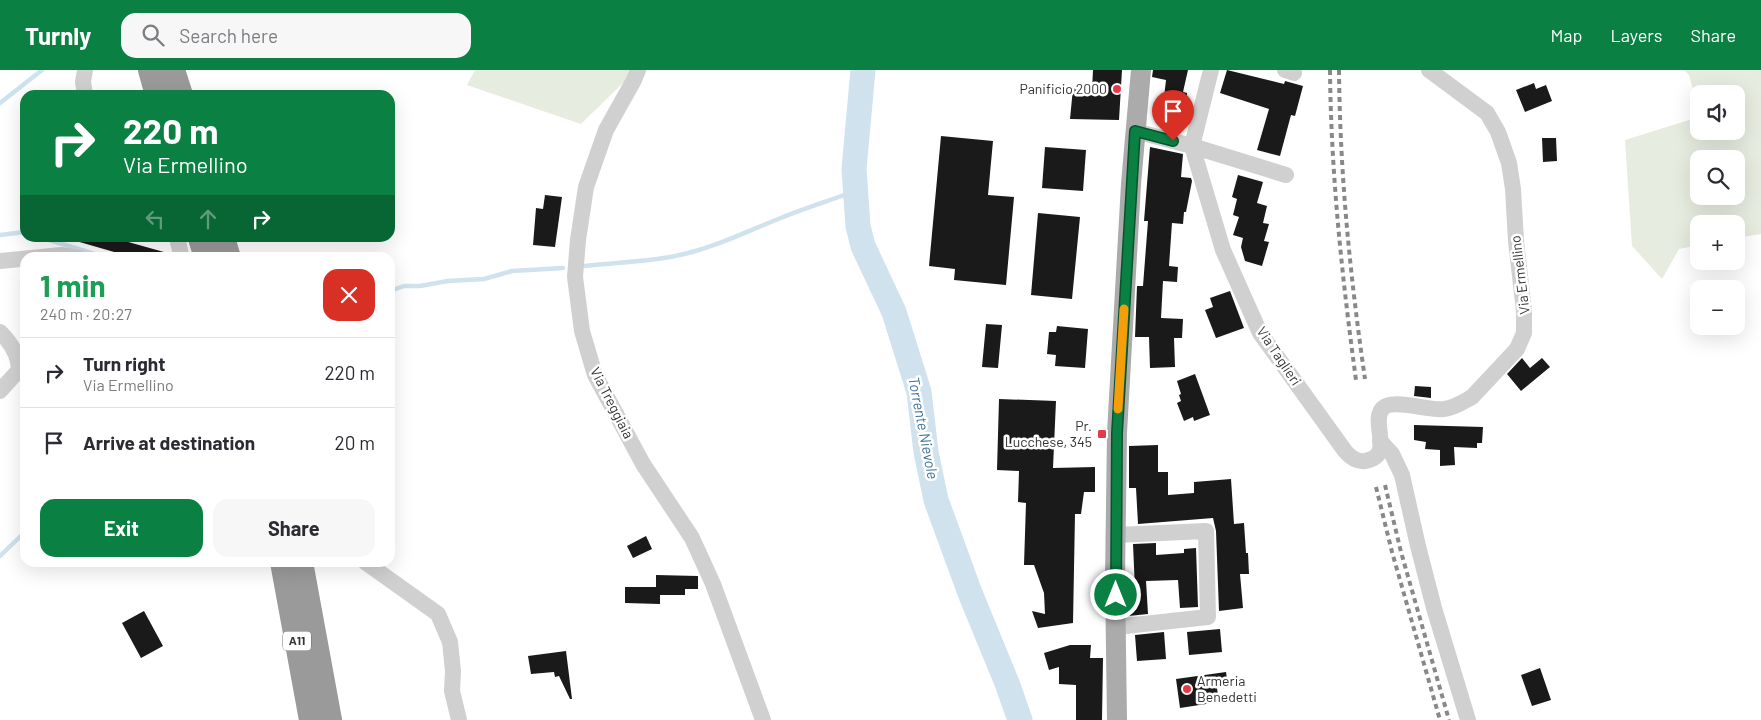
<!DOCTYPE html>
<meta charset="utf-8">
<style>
:root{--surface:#fff;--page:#f7f7f7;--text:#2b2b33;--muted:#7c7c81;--line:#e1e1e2;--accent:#0b8043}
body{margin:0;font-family:Barlow,sans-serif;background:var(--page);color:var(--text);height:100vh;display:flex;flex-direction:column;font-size:19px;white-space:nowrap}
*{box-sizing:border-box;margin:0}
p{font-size:16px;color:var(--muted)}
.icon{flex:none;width:28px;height:28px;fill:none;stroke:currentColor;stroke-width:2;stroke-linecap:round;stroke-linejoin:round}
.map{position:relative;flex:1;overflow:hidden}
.details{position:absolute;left:20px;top:182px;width:375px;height:315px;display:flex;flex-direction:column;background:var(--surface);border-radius:15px;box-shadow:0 5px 20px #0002}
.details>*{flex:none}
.hud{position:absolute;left:20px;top:20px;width:375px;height:152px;border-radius:15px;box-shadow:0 5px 20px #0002;background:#0b8043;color:#fff;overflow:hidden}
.fabs{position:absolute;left:1690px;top:15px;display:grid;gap:10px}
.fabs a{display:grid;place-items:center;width:55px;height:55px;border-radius:10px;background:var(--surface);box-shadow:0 5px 20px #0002;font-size:25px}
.pin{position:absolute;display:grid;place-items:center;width:42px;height:42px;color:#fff;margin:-51px -21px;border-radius:50% 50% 50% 0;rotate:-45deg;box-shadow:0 0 5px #0007}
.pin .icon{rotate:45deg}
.me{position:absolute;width:55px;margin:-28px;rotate:0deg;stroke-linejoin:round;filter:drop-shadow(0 0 4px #0008)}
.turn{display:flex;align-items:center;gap:18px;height:105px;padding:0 20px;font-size:22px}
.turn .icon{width:65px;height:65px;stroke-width:2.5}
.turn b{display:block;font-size:35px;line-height:42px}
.lanes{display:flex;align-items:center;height:48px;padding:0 20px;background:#0003;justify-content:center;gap:25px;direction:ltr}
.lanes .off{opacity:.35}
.round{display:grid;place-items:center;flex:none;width:52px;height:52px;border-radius:15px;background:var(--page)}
.overview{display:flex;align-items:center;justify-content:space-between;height:85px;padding:0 20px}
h1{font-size:30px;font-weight:700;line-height:38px;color:#1e9e55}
.primary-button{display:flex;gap:10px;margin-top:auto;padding:10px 20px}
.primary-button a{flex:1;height:58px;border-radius:15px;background:var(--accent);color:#fff;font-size:20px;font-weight:700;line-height:58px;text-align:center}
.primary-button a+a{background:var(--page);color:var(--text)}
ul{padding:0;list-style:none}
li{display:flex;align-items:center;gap:15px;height:70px;padding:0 20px;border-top:1px solid var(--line)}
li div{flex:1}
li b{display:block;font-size:19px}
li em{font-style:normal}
header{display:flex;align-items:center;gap:30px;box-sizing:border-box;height:70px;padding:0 25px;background:var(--accent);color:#fff}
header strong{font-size:24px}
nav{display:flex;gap:28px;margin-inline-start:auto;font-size:18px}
.search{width:350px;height:45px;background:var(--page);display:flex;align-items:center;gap:12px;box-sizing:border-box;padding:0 18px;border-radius:15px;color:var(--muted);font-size:19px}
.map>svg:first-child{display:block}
</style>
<header>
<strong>Turnly</strong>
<div class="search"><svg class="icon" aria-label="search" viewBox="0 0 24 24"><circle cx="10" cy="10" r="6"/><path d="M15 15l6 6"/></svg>Search here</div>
<nav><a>Map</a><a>Layers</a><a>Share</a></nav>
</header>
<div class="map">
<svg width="1761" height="650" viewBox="0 0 1761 650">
<rect width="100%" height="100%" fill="#fff"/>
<!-- green -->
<g fill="#e6ecdf" fill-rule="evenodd">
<path d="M475,0H631L630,6L581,54L467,15Z"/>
<path d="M1684,0H1761V164L1736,168V154H1699V175L1679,179L1662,209L1632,176L1625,70L1699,47V61H1736V24H1699V41L1689,5ZM1699,89H1736V126H1699Z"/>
</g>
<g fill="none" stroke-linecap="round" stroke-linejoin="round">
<!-- stream -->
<g stroke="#cfe2ee" stroke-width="4.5">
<path d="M0,33L42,0"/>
<path d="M0,165L25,162"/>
<path d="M43,168L107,188"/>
<path d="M585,196C617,192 649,192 680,185C713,178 745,162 776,150C802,139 829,131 855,121"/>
<path d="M390,221L404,216H420L448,211L484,209L512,201L563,198"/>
<path d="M0,486L25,462"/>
</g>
<!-- river -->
<path stroke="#cfe2ee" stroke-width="25" d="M863,0L854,99L858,156L863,176L894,242L919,322L926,382L936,430L970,523L1007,613L1020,650"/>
</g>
<!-- building -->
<g fill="#1a1a1a">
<path d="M1093,0H1122L1119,50L1070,49L1073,18L1092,20Z"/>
<path d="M1153,0H1188L1183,22L1187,23L1184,57L1161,54L1166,10L1152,7Z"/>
<path d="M1227,0L1284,14L1285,11L1303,16L1295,46L1291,45L1280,86L1257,80L1269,39L1220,23Z"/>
<path d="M1534,13L1536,19L1546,15L1552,31L1525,42L1516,20Z"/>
<path d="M941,66L993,71L988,125L1014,127L1006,215L954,210L955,199L929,196Z"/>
<path d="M1542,68H1556L1557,91L1543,92Z"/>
<path d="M1045,77L1086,80L1083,121L1042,118Z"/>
<path d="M1150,77L1183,84L1181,107L1191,108L1192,111L1186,142H1184L1183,154L1172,153L1169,196L1178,197L1177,212L1163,211L1161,248L1183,249L1182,268H1174L1175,297L1150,298L1149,267H1135L1137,216H1143L1148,151H1144Z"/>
<path d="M1238,105L1263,112L1257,133L1267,136L1263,153L1269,154L1264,171L1269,172L1262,196L1245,191L1241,177L1243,168L1233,165L1239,147L1233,145L1237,129L1232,127Z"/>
<path d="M545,125L562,127L555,177L533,175L536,138L543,139Z"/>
<path d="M1038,143L1080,147L1072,229L1031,225Z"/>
<path d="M77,168H114L171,184L172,188H135L76,171Z"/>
<path d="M1230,221L1244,258L1216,268L1205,240L1213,237L1210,228Z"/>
<path d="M986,254L1002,255L998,298L982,297Z"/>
<path d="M1057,256L1088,259L1085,298L1055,296L1056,285L1047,284L1049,262H1056Z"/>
<path d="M1522,288L1530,298L1542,288L1550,297L1521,321L1507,304Z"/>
<path d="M1195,304L1210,345L1194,351L1193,347L1184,351L1177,333L1181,331L1179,325L1181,324L1177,311Z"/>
<path d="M1415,316L1431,317V328L1414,326Z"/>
<path d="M999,329L1056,331L1053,398L1095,397V422H1084L1081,444H1075L1073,553L1038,558L1032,541L1045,544L1044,523L1034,495H1024L1026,433L1018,432L1019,401L997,400Z"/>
<path d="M1414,355L1483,357L1482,373H1477V378L1454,377L1455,395L1440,396V380L1425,379L1426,372L1414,370Z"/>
<path d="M1158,375V402H1168V425L1194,423V412L1231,409L1234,454L1244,453L1246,483H1248L1249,504H1240L1243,538L1219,541L1216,461L1213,448L1138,454L1136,418H1129V376Z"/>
<path d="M646,466L652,479L633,488L627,476Z"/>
<path d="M1156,473V485L1184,483V479L1196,478L1198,537L1180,538L1178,510L1146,511L1148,544L1128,546L1127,521L1135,520L1133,474Z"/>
<path d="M656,505L698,506V519H685V525H660V534L625,533V517H656Z"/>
<path d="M144,541L163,576L141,588L122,553Z"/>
<path d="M1220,559L1222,582L1189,585L1187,562Z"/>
<path d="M1164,562L1166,589L1137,591L1135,565Z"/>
<path d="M1070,575H1091L1090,588H1103L1102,650H1076V615L1059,614V597L1049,600L1044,583Z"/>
<path d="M566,581L572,629H570L559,606L555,607L554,602L531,604L528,586Z"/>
<path d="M1540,598L1551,630L1532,636L1521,605Z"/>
<path d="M1226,602L1228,616L1217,618L1219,632L1180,638L1176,609Z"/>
</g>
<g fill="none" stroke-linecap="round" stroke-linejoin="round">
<!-- minor -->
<g stroke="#d0d0d0" stroke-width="16">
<path d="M85,0L83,12L85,25"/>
<path d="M638,0L634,10L606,60L586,117L578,170L575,207L582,261L595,305L643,394L692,468L713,514L763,650"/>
<path d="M1211,0L1192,76L1223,180L1260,263L1345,381C1350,387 1357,392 1365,391C1396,386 1369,352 1383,338C1393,328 1428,341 1444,339C1454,338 1463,332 1472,327L1517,279L1524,263V241L1516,171L1513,119L1509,93L1498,62L1487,43L1429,0"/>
<path d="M1285,0L1294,3"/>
<path d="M1135,61L1192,76L1286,105"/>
<path d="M177,168L182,188"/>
<path d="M0,191L61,185L79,188"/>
<path d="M0,262C11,273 19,285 19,300L0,321"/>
<path d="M1380,371L1392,384L1402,405L1418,476L1434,538L1468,650"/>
<path d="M1116,465L1206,461L1208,547L1116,557"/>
<path d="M365,492L438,544L450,572L453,601L452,621L459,650"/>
</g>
<!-- major -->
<path stroke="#ababab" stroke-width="20" d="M1117,650L1115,509L1117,363L1131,114L1141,0"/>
<!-- highway -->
<g stroke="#9a9a9a" stroke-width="24">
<path d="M150,0L157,25"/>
<path d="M173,0L181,25"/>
<path d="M200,168L206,188"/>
<path d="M223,168L229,188"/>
<path d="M282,492L311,650"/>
<path d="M301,492L330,650"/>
</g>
<!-- rail -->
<g stroke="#888" stroke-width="4" stroke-dasharray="5 4" stroke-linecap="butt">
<path d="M1330,0C1331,104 1342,207 1356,310"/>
<path d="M1339,0C1340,106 1350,205 1365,309"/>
<path d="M1385,415L1401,482L1449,650"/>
<path d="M1376,417L1392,482L1440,650"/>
</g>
</g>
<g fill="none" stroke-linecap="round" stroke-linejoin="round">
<defs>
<path id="route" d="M1116,525L1117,363L1135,61L1173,71"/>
</defs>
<!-- route casing -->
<use href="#route" stroke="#07532c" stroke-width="12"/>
<!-- route -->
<use href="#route" stroke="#0b8043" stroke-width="9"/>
<!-- slow -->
<path stroke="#f59e0b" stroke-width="9" d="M1118,339L1124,239"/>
</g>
<!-- markers -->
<g fill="#e63946" stroke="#fff" stroke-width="2">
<circle cx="1117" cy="19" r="5"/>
<rect x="1097" y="359" width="10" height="10" rx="2.5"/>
<circle cx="1187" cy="619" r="5"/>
</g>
<g text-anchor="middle" stroke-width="5" stroke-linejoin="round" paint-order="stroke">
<!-- shield labels -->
<rect fill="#fff" stroke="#707070" stroke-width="1" x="283" y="561.5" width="28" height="19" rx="4"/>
<g font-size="12" font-weight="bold" fill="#333">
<text x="297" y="575">A11</text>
</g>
<!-- poi labels -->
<g font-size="14" fill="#333" stroke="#fff" text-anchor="end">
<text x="1107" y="24">Panificio 2000</text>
<text x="1092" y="361">Pr.<tspan x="1092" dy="16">Lucchese, 345</tspan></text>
<text x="1197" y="616" text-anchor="start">Armeria<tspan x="1197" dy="16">Benedetti</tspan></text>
</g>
<!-- street labels -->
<g font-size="14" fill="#333" stroke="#fff">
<text transform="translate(1520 205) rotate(-97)" y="5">Via Ermellino</text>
<text transform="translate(1279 286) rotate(56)" y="5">Via Taglieri</text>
<text transform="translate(612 333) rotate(63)" y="5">Via Treggiaia</text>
</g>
<!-- water labels -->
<g font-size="15" font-style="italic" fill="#3f7597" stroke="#fff">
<text transform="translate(923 358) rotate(79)" y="5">Torrente Nievole</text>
</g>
</g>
</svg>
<div class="fabs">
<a><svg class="icon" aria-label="sound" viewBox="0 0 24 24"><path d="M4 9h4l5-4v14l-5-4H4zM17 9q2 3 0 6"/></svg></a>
<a><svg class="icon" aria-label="search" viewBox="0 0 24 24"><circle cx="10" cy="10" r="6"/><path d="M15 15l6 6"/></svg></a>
<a>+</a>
<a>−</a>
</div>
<div class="pin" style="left:1173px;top:71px;background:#d93025"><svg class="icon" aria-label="arrive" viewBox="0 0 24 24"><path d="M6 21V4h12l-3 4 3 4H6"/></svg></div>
<svg class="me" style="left:1116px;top:525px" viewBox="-20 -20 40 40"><circle r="17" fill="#0b8043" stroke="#fff" stroke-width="3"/><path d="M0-11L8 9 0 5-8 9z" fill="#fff"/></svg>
<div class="hud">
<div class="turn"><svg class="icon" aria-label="right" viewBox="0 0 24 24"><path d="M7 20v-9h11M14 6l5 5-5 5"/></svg><div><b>220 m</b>Via Ermellino</div></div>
<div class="lanes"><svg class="icon off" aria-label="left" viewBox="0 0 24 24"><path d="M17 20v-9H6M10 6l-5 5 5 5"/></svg><svg class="icon off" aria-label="ahead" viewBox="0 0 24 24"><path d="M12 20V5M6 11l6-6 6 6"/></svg><svg class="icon" aria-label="right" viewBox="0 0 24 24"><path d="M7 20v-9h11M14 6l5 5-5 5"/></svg></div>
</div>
<section class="details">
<div class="overview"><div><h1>1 min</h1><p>240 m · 20:27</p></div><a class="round" style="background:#d93025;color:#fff"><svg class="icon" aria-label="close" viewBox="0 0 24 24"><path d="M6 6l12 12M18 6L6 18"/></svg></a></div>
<ul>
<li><svg class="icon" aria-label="right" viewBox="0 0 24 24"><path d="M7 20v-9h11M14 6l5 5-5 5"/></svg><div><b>Turn right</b><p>Via Ermellino</p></div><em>220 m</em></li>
<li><svg class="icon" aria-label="arrive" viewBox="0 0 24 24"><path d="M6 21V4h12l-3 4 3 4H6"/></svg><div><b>Arrive at destination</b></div><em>20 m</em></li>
</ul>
<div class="primary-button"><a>Exit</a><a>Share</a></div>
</section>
</div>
